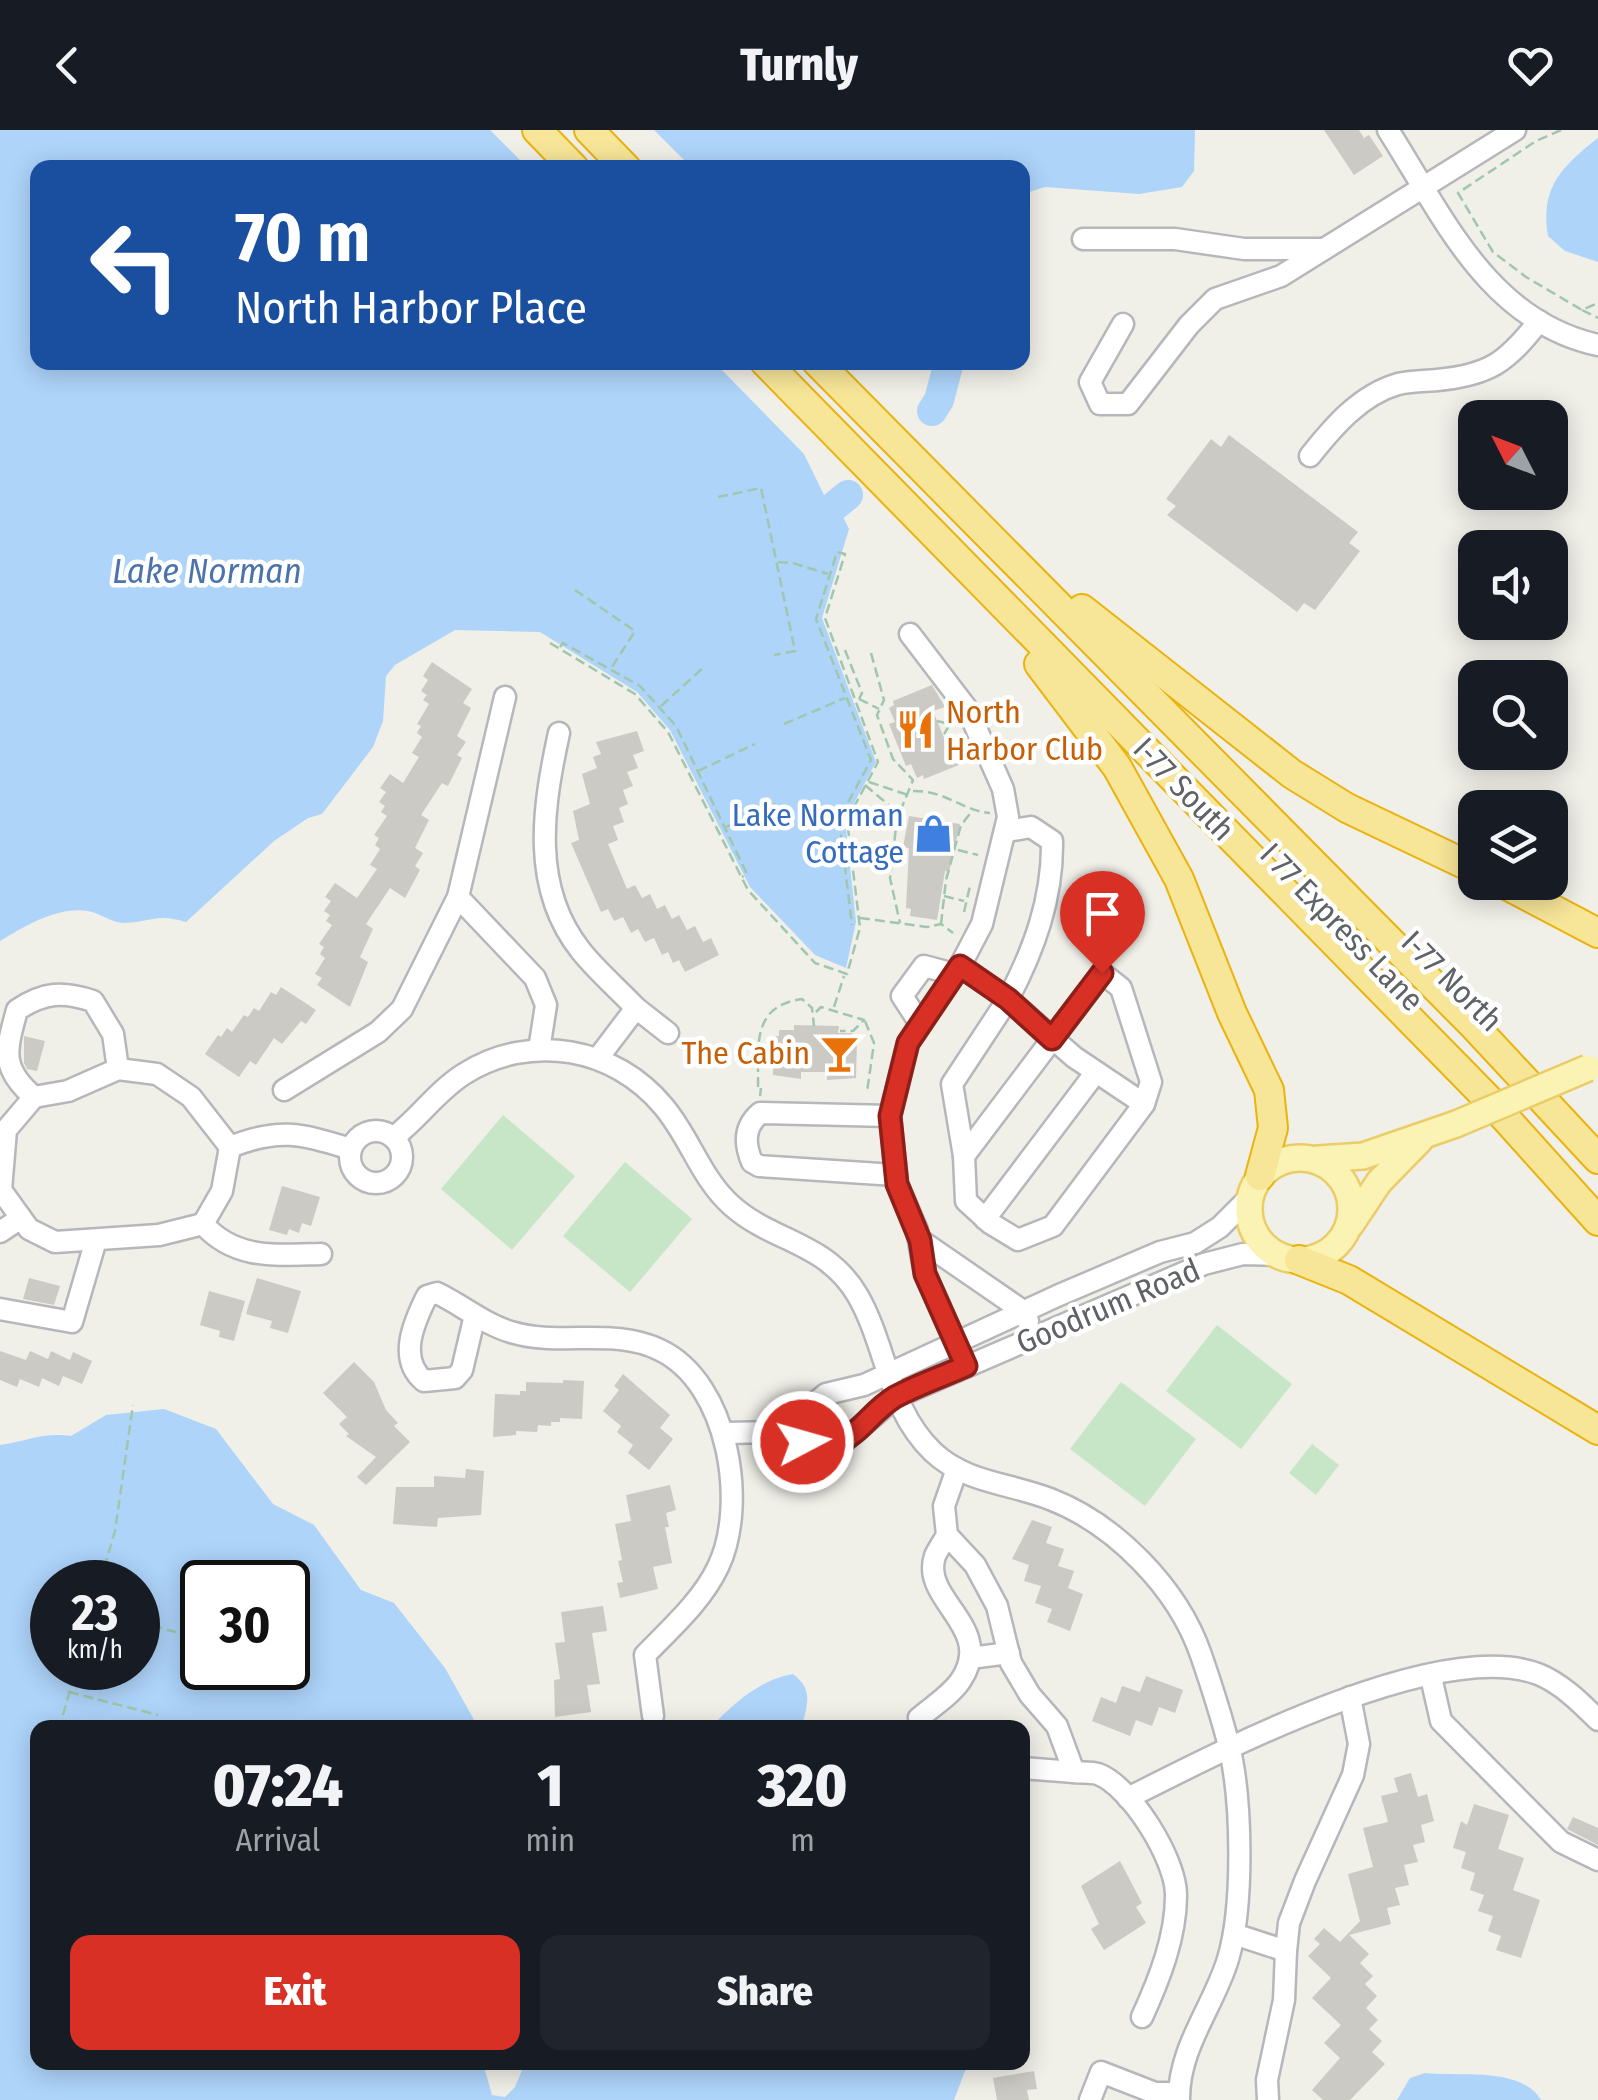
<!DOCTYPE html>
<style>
:root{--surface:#171b24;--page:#20242c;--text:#f1f3f6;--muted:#9ea1a6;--accent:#d93025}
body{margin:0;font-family:"Fira Sans Condensed",sans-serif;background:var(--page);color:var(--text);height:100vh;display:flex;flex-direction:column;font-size:38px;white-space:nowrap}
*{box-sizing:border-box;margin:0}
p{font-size:32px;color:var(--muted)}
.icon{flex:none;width:55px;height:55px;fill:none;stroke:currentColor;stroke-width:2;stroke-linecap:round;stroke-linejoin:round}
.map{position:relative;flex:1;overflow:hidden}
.details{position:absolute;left:30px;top:1590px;width:1000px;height:350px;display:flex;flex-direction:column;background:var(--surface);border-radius:20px;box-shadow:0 5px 25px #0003}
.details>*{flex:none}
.guide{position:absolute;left:30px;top:30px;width:1000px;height:210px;border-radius:20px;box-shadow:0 5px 25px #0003;background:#1a4fa0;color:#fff;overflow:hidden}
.needle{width:65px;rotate:312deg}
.buttons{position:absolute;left:1458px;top:270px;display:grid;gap:20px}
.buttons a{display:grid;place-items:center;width:110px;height:110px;border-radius:20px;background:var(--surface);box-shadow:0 5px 25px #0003;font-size:50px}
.speed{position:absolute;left:30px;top:1430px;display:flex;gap:20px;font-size:50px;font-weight:700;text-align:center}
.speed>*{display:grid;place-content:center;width:130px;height:130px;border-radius:50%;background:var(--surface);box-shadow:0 5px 25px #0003;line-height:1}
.speed small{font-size:25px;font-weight:400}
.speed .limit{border:5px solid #111;border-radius:15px;background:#fff;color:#111}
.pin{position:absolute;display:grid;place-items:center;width:85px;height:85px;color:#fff;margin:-102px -42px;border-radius:50% 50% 50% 0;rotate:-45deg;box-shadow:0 0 10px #0007}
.pin .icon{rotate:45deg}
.me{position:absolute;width:110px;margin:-55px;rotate:84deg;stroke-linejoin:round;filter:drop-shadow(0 0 8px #0008)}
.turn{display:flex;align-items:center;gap:35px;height:210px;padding:0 40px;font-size:45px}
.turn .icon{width:130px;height:130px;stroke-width:2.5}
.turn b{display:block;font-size:70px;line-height:85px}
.eta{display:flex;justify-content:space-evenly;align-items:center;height:170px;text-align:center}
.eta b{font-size:60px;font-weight:800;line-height:70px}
.button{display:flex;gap:20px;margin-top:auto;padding:20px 40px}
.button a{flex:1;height:115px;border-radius:20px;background:var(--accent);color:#fff;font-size:40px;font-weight:800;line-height:115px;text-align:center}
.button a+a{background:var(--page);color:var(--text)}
header{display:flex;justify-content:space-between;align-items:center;height:130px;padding:0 40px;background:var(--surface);font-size:45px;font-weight:800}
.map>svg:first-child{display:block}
</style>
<header><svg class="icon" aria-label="back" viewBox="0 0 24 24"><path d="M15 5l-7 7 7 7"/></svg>Turnly<svg class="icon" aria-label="heart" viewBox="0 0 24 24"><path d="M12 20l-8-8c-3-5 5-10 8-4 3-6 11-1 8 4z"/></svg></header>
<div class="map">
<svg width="1598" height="1970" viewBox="0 0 1598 1970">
<rect width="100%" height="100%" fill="#f0efe8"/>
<!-- green -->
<g fill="#c7e6c8">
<path d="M503,985L575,1046L512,1120L441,1059Z"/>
<path d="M625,1032L692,1089L630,1162L563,1106Z"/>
<path d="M1217,1195L1292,1254L1241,1319L1166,1261Z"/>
<path d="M1121,1252L1196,1309L1145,1376L1070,1319Z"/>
<path d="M1312,1314L1339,1335L1316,1365L1289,1343Z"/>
</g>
<!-- water -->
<g fill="#aed4fa" fill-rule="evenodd">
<path d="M0,0H490L527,37L38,38V232L715,233L804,324L824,365L837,375L849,399L822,488L876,632L845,690L856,792L846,838L815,825L750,757L670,600L637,562L540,502L455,500L395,535L386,546L383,591L373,617L322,684L308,688L274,711L186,792C155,783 152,792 124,793C112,793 100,783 88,781C57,776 25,796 0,811Z"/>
<path d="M654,0H1195L1194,41L1182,57L1139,64L1045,57L1023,64L1022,38L691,37Z"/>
<path d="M1598,8V132L1565,121L1548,106C1540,58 1561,37 1598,8Z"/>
<path d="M164,1279L216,1299L273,1374L314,1395L361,1460L394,1473L445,1538L478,1597L38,1598V1932L483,1933L492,1965L505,1967L515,1957L525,1933H968L954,1970H0V1315C28,1311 43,1302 71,1306L106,1285ZM138,1452V1538H52V1452ZM202,1452H288V1538H202Z"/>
<path d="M793,1544C814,1560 807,1574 802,1597H711C734,1573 759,1550 793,1544Z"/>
<path d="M1425,1943C1461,1947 1520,1936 1541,1970H1397L1410,1948Z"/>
</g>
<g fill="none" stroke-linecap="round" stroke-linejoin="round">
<!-- river -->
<g stroke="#aed4fa" stroke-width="30">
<path d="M932,281L939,270L949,232"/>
<path d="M805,374L814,382H827L848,365"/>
</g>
</g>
<!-- building -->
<g fill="#cccac4">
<path d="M1324,0H1359L1364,8L1369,5L1383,26L1354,45Z"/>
<path d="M1229,305L1358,402L1349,413L1360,421L1315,480L1304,473L1297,482L1167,385L1176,376L1166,369L1211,309L1221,317Z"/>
<path d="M432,532L472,559L463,573L471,578L457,606L466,612L457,625L462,628L448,656L442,653L421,685L429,690L415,718L423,723L415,736L420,740L405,768L390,758L366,794L373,799L360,827L368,832L350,877L317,855L322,848L315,844L325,828L320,824L324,817L319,814L332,795L326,791L330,785L324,781L331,771L325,767L335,753L357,768L377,739L370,735L380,719L375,715L379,708L374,705L387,686L381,682L385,676L379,672L386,662L380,658L390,644L403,653L419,627L412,623L422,607L417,603L421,596L417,594L429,574L423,570L427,565L421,561L428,550L423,546Z"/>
<path d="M932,555L945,577L933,581L947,615L959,611L965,626L957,629L959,635L924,649L923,645L917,648L911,634L906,636L889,594L895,592L889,578L894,575L893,571Z"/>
<path d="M637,601L644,621L633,625L638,638L627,642L633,656L623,660L628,674L619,678L624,692L613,696L618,710L608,714L627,759L635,755L642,768L650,764L657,779L665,775L672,789L679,785L687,800L695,796L703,812L711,808L719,825L685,842L679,830L673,833L668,822L662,825L654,808L645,812L638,799L631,803L623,787L614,791L608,779L601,782L571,713L579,710L573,681L590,674L582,644L597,638L593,627L601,624L596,612Z"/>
<path d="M909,686L960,694L949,742L945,741L937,790L910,786L911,779L906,778L909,718L903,717Z"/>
<path d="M281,857L316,880L306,894L301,891L282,914L274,908L256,935L250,931L239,947L205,924L218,905L221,907L227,898L232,902L244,885L248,887L254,878L259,881L271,862L276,865Z"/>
<path d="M794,895L839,896L838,903H852V910H857L856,948L827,950V942H801V949L773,945L774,906H779V900H794Z"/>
<path d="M24,906L45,911L37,941L27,939L24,933Z"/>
<path d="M282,1056L320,1067L311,1096L302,1093L299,1103L289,1099L287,1105L269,1100Z"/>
<path d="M29,1148L60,1156L54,1175L23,1169Z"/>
<path d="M257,1148L301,1161L288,1203L270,1198L272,1191L246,1184Z"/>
<path d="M209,1161L245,1171L234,1211L219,1207L220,1201L200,1195Z"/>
<path d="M0,1221L26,1230L30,1221L48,1229L51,1221L70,1230L73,1222L92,1231L82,1254L63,1246L59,1256L42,1248L39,1257L20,1249L17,1257L0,1250Z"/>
<path d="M354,1232L374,1252L386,1280L398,1293L394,1296L410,1312L366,1355L357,1347L376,1327L346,1306L349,1304L339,1294L347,1287L323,1263Z"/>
<path d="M623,1244L670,1285L660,1298L673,1309L649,1340L628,1323L633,1315L617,1302L621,1296L603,1281L619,1260L614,1256Z"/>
<path d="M563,1250L584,1251L582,1289L560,1288V1292H551V1296L538,1295L537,1302L516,1301V1305L493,1307L495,1264L520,1265V1261H526V1252L563,1253Z"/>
<path d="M466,1339L484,1341L481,1385L438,1388L437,1397L393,1394L396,1357H434V1346L465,1348Z"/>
<path d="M670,1355L676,1380L666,1383L669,1397H665L672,1433L653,1437L658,1459L620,1468L617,1453L623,1452L618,1431L622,1430L615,1394L631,1391L626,1365Z"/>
<path d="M1032,1390L1052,1397L1046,1413L1064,1419L1058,1436L1074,1441L1068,1458L1083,1464L1070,1501L1047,1492L1052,1479L1035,1473L1041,1456L1024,1451L1029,1435L1012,1429Z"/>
<path d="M603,1476L607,1501L592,1503L600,1554L587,1555L591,1582L555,1587L554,1550L560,1549L555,1513L565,1512L561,1482Z"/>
<path d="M1146,1546L1183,1560L1175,1583L1159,1577L1152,1596L1136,1590L1130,1606L1092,1591L1101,1567L1116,1573L1122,1556L1140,1562Z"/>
<path d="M1411,1643L1418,1667L1427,1664L1434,1691L1421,1695L1425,1712L1413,1715L1418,1732L1404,1735L1409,1755L1395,1758L1400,1775L1387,1778L1391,1794L1349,1805L1369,1824L1360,1833L1373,1846L1365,1854L1377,1866L1366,1878L1378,1890L1369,1899L1382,1911L1372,1922L1385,1934L1350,1970H1323L1312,1960L1340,1928L1324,1913L1341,1895L1312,1868L1331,1848L1308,1826L1320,1814L1314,1809L1324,1798L1340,1812L1360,1791L1348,1744L1373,1737L1363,1698L1388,1692L1381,1666L1398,1662L1394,1648Z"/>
<path d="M1474,1674L1509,1685L1498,1719L1524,1728L1513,1760L1540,1770L1521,1828L1496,1820L1501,1806L1488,1801L1493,1786L1478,1781L1484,1765L1470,1760L1475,1743L1461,1738L1466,1722L1453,1718L1461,1691L1467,1695Z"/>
<path d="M1573,1687L1598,1698V1715L1567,1699Z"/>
<path d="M1120,1731L1142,1773L1136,1777L1146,1793L1104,1820L1091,1799L1099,1794L1081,1756Z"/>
<path d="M1034,1941L1037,1959L1027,1960L1029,1970H997L993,1948Z"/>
</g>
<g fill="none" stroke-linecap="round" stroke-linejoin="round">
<defs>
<g id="minor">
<path d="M1388,0C1443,86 1488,191 1598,215"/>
<path d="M1083,109H1175L1244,119H1324"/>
<path d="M1123,194L1090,252L1100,274H1128L1189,195L1215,169L1281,146L1515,0"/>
<path d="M1310,326C1333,297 1360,265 1398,254C1410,251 1425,251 1437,250C1490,245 1507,232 1539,191"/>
<path d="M910,504L968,580L1003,659L1008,687L982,794L960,836L908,913L890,986L897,1054L917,1100L925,1144L966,1236"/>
<path d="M505,567L458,767L535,848L546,875L539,920"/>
<path d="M559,603C543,677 530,757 581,821C597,841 618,859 636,878"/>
<path d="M960,836L1008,869C1034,820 1053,768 1052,711L1031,697L1007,701"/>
<path d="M1008,869L1074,927L1144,974L1053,1096L1018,1110L990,1093L966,1071L964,1026L952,954Z"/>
<path d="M919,892L902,866L924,836L954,844"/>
<path d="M598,928L636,878L668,903"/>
<path d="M118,939L68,961L34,967C0,938 6,920 17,880C44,862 63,861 93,871L113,904L118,939L157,944L191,967L230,1017C280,997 301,1004 351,1019"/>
<path d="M284,960L378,902L402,879L458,767"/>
<path d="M34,967L6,1000L1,1060L29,1099L55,1112L159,1105L203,1094"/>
<path d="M890,986L760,983C744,997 744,1013 752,1032L759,1036L895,1045"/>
<circle cx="376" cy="1027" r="26"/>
<path d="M394,1007C419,988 437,961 464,944C530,902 615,917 664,977C690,1008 701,1048 731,1075C773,1113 826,1111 858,1166C887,1217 888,1279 933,1322C966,1353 1009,1353 1050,1369C1115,1394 1178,1458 1201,1525C1211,1554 1221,1585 1229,1616C1242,1669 1244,1776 1228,1829C1214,1876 1178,1918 1179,1970"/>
<path d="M230,1017L222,1061L203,1094C235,1130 276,1125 321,1124"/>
<path d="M964,1026L1102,843L1121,858L1151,952L1144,974"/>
<path d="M985,1089L1096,942"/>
<path d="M0,1102L21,1088"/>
<path d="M920,1110L1023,1181L1028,1191"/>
<path d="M0,1179L72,1192L96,1110"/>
<path d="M475,1185L462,1240L455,1248L424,1251C398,1229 413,1194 427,1166L437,1163C462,1175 484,1194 511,1202C560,1217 613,1197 660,1220C729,1253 748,1375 718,1437C702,1471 670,1499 645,1525L653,1586"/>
<path d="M724,1303L771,1302L812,1316L841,1314L896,1267L1204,1134L1243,1124L1277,1125"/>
<path d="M787,1305L810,1277L826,1264L864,1255L1057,1166L1160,1122L1195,1113L1220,1097L1250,1067"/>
<path d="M957,1339L944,1376L947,1405L975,1435L997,1476L1011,1533L1030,1565L1057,1596L1074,1642C1081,1643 1091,1642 1098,1644C1131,1656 1177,1731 1176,1766C1176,1807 1159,1850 1142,1887"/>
<path d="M970,1528L1009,1523"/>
<path d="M1431,1547L1441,1591L1561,1712L1598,1730"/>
<path d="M922,1598L919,1588C933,1576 951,1565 961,1550C996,1497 920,1470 935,1426C938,1419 944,1411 947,1405"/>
<path d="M1022,1638L1074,1642"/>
<path d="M1128,1668C1219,1622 1439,1507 1538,1544C1561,1553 1581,1573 1598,1590"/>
<path d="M1234,1804L1286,1821L1284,1870L1267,1950L1268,1970"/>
<path d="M1286,1821L1289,1793L1305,1751L1353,1645L1359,1614L1350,1567"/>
<path d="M1090,1970L1101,1942L1155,1963H1179"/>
</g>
<g id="major">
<circle cx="1300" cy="1079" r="51"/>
<path d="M1318,1029L1363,1026L1456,994"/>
<path d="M1351,1094L1379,1052L1420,1010"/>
</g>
<g id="highway">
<path d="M537,0L574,38"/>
<path d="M589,0L626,38"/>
<path d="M765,232L1490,971L1598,1091"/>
<path d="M817,232L1475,897L1598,1029"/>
<path d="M1082,479L1292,644L1347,678L1475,739"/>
<path d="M1039,534L1117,637L1179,749L1232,883L1269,960L1273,998L1260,1046"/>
<path d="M1501,752L1598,803"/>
<path d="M1299,1130L1349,1150L1598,1300"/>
</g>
</defs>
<!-- minor casing -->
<use href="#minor" stroke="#b5b7bb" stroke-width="25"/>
<!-- major casing -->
<use href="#major" stroke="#eacd68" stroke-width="30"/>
<!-- highway casing -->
<use href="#highway" stroke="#eab30e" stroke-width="32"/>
<!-- path -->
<g stroke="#a0c7ae" stroke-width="2.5" stroke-dasharray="10 5" stroke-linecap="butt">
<path d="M1561,0L1536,11L1458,63L1493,122L1526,147L1582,180L1598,173"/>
<path d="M1582,180L1598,188"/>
<path d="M718,367L761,358L795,521L774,525"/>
<path d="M778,432L793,433L828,444"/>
<path d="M575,460L635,501L610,540"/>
<path d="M550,513L635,564L668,602L748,760L815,833L847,844L860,798L847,690L878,632L825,488L845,424L837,422L816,489L871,630L839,689L852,795"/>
<path d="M560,517L563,513L640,556L676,596L747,744L742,747"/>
<path d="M845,520L862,563L859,569"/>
<path d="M871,523L884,570L877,585L893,629L913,650L897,689L890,748L900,793"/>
<path d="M859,569L879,579"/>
<path d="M661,576L704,537"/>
<path d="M937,591L950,594L943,606"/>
<path d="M784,594L845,568"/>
<path d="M698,641L755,614"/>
<path d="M869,652L908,665"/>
<path d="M865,655L897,682"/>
<path d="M913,661C948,661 960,680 990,683"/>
<path d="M726,697L780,672"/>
<path d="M958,720L978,725"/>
<path d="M944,766L964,771"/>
<path d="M964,782L970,756"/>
<path d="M860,788L927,797L941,794L953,803"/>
<path d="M941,794L946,750L961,695L973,680"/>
<path d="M834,877L844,846"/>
<path d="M816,882L821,877L864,890L853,901H840"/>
<path d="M865,891L874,913L867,962"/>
<path d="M758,957C759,918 750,876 802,869L812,878L814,896"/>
<path d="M760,966L761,958"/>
<path d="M100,1452L115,1401L133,1275"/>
<path d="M138,1491L202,1510"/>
<path d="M69,1562L158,1585"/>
<path d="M63,1585L76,1538"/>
</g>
<!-- minor -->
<use href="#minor" stroke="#fff" stroke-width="20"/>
<!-- major -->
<use href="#major" stroke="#faf3b3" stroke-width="25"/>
<!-- highway -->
<use href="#highway" stroke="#f7e598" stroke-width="28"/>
<defs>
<path id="major-bridge" d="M1456,994L1588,938"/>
</defs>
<!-- major-bridge casing -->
<use href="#major-bridge" stroke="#eacd68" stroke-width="30" stroke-linecap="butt"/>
<!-- major-bridge -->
<use href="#major-bridge" stroke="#faf3b3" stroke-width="25"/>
</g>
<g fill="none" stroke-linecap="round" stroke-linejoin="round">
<defs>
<path id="route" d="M803,1312C849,1328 862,1287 895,1267C917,1255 943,1246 966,1236L925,1144L920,1110L897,1054L890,986L908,913L960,836L1008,869L1052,909L1102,843"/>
</defs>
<!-- route casing -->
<use href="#route" stroke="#8d1f18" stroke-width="25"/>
<!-- route -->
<use href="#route" stroke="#d93025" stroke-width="18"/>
</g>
<!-- icons -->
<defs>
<symbol id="restaurant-bare" viewBox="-9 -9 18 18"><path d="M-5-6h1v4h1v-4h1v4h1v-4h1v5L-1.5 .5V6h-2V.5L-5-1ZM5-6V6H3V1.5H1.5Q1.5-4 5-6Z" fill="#e8710a" stroke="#fff" stroke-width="2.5" paint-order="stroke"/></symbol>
<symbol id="shop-bare" viewBox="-9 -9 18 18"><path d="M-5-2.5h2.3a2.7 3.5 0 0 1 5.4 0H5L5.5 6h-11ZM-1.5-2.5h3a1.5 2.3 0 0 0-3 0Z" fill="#3f7fe0" stroke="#fff" stroke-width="2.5" paint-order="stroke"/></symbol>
<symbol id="bar-bare" viewBox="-9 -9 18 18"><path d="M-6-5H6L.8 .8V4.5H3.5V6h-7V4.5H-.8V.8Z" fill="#e8710a" stroke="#fff" stroke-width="2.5" paint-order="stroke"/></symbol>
</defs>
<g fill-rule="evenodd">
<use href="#restaurant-bare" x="888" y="572" width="55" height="55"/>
<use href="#shop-bare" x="906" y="676" width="55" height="55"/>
<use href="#bar-bare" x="812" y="896" width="55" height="55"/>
</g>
<g text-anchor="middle" stroke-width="9" stroke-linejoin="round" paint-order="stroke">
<!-- food labels -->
<g font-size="32" fill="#c56008" stroke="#fff" text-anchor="start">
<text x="946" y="593">North<tspan x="946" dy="37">Harbor Club</tspan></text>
<text x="810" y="934" text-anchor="end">The Cabin</text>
</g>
<!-- street labels -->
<g font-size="32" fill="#5f6267" stroke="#fff">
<text transform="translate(1184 659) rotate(46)" y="11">I-77 South</text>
<text transform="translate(1342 797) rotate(46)" y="11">I 77 Express Lane</text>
<text transform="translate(1452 851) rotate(45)" y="11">I-77 North</text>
<text transform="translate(1108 1176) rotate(-23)" y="11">Goodrum Road</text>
</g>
<!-- shop labels -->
<g font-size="32" fill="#366cbe" stroke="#fff" text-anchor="end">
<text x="904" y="696">Lake Norman<tspan x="904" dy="37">Cottage</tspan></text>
</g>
<!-- water labels -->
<g font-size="35" font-style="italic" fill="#4b74ad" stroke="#fff">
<text x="207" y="453">Lake Norman</text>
</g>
</g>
</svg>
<div class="buttons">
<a><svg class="needle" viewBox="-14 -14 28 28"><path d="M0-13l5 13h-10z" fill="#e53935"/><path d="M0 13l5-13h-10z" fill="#9ea1a6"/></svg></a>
<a><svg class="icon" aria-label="sound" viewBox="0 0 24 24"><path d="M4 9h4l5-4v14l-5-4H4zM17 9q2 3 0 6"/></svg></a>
<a><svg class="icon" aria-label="search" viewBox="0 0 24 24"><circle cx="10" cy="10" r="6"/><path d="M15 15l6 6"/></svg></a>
<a><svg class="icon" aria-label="layers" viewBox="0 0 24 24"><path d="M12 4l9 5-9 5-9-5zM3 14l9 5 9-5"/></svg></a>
</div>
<div class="speed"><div>23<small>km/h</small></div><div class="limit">30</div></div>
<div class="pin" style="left:1102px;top:843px;background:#d93025"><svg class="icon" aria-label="arrive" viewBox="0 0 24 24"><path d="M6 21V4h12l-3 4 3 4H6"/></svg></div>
<svg class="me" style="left:803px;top:1312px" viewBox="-20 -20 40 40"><circle r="17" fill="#d93025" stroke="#fff" stroke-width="3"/><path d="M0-11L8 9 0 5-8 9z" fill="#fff"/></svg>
<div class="guide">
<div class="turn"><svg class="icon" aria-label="left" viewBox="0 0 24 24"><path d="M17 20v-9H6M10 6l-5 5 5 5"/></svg><div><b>70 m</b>North Harbor Place</div></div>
</div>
<section class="details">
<div class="eta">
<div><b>07:24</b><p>Arrival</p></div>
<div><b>1</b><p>min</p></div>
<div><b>320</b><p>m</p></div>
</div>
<div class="button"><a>Exit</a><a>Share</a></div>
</section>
</div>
